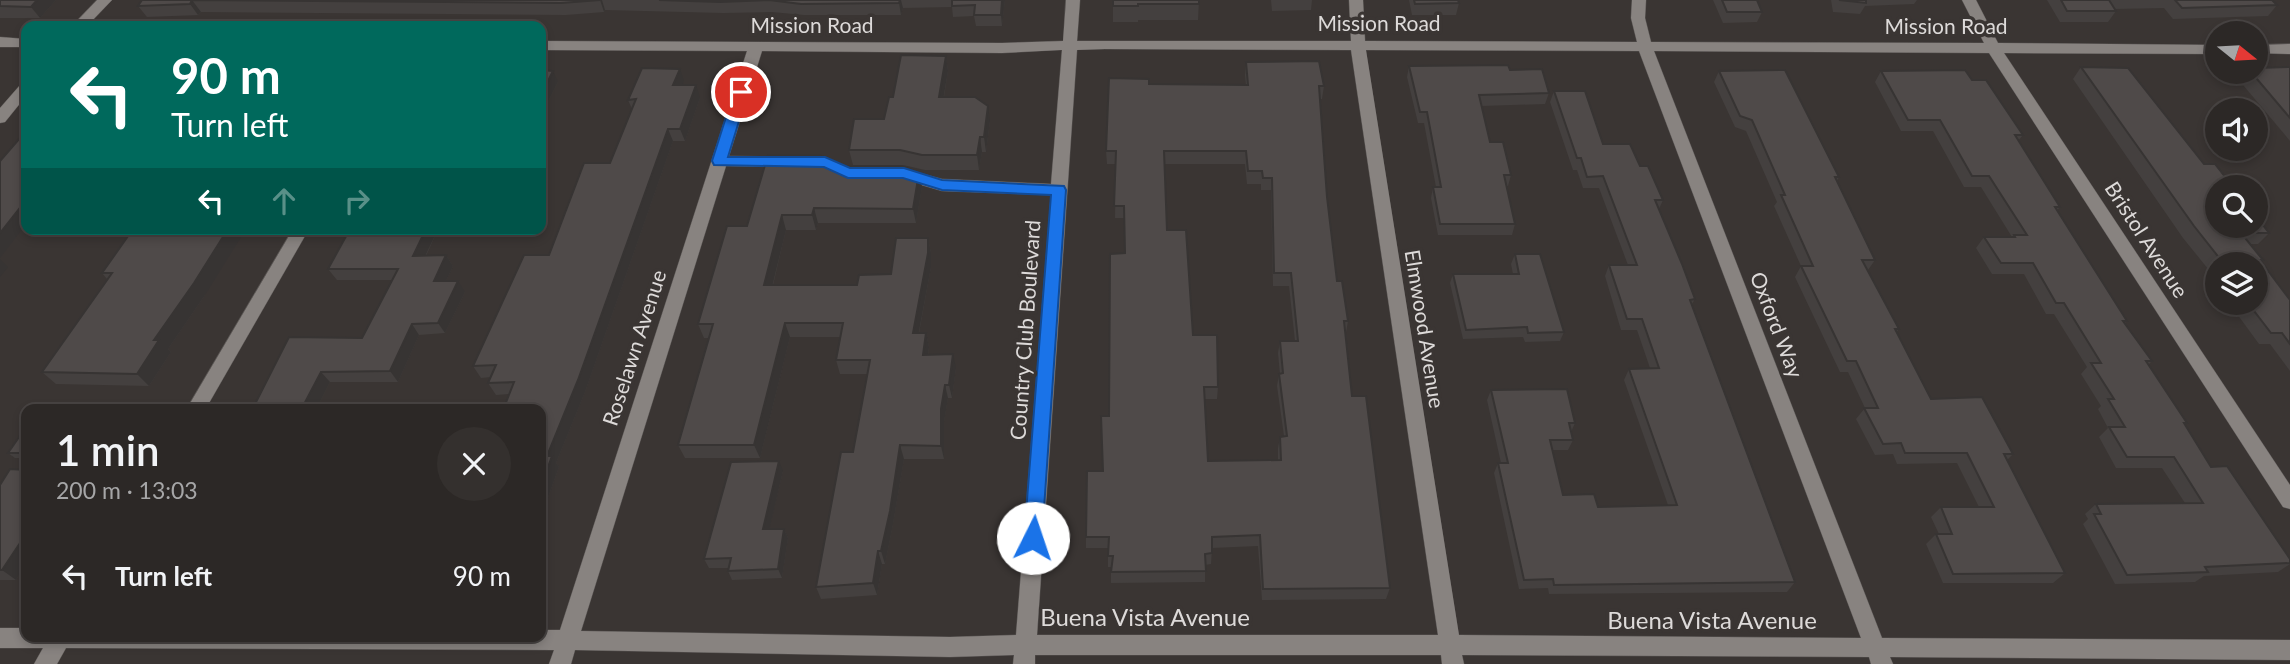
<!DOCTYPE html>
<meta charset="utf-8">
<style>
:root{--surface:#2c2826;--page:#34302e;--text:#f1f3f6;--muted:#a6a6a7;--line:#484443}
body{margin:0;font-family:Lato,sans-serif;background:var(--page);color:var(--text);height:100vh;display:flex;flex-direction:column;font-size:26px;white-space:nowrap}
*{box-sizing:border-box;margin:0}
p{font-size:23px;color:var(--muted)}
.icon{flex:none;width:38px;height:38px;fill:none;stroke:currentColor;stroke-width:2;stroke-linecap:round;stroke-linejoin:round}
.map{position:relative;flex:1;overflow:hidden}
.drawer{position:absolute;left:21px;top:404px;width:525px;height:238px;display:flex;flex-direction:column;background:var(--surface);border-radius:14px;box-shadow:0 4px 10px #0003,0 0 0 2px var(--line)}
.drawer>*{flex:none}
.guide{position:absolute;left:21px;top:21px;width:525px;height:214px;border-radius:14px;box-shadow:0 4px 10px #0003,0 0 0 2px var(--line);background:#00695c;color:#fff;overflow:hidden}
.needle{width:46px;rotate:108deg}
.buttons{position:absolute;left:2205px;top:21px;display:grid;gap:14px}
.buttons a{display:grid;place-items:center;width:63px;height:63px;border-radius:50%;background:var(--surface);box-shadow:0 4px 10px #0003,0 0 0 2px var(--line);font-size:35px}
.pin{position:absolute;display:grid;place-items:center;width:60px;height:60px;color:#fff;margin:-30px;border:4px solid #fff;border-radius:50%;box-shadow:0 2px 7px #0007}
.me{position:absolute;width:77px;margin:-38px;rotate:4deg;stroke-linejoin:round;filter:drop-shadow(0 0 5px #0008)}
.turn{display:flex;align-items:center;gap:24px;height:147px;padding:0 35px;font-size:32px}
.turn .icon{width:91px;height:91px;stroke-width:2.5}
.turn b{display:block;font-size:49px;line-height:60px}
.lanes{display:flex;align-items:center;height:66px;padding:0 35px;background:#0003;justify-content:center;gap:35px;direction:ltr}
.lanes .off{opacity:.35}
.round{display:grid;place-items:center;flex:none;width:74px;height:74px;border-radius:37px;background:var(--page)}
.headline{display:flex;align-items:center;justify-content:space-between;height:119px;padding:0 35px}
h1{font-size:42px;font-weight:600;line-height:52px}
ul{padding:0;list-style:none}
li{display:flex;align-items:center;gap:21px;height:105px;padding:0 35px}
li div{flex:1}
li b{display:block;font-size:26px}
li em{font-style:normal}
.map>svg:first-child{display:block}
</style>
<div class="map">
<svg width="2290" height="664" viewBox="0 0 2290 664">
<rect width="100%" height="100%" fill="#3a3533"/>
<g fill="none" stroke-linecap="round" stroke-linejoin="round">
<defs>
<g id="minor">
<path d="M97,0H112L87,26H72Z"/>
<path d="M1066,0H1080L1077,41H1351L1349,0H1363L1365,41L1637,42L1631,18L1632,0H1646L1645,18L1651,42L1984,43L1962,0H1976L1998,43L2217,45V54L2004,53L2290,485V509L2283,507L1989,53L1654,51L1882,638L2290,640V660L1890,657L1893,664H1871L1869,657L1462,655L1464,664H1442L1441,655H1035V664H1013L1014,655L950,657L575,650L571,664H549L554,650L66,648L57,664H34L43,648H0V628H26V637H541V630H560L747,51L541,50V41L1002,43L1063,41ZM1105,49L1351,50L1438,635H1037L1077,50ZM1062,50L1051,184L942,179L900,168L892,173L894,177L942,191L1051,195L1016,635L950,637L581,631L726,166L790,167L798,162L790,157L729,156L762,51L1002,53ZM1366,50L1639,51L1861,638L1459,635Z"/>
<path d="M0,37L26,39V47H0Z"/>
<path d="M2290,44V54L2256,53V45Z"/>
<path d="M26,82V96L5,122L0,123V108L21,84Z"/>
<path d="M293,229H309L205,410H186Z"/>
</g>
</defs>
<!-- minor casing -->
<use href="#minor" stroke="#565250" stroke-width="1"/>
<!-- minor -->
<use href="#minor" fill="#888380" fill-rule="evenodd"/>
</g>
<!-- wall -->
<g fill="#44403f" fill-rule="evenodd">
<path d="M0,0H56L40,18H0Z"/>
<path d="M142,0H1005L1002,26H976L974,16L953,17L952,7L903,8L901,15H804L772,12L723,13L605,10L604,12L566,15L201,12L198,15L147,17L138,6Z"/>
<path d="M1113,0H1199L1198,20H1138V22H1113Z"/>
<path d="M1271,0H1312L1311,10L1272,11Z"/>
<path d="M1409,0H1458L1459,3L1456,15H1412Z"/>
<path d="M1713,0H1757L1762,12L1757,22L1723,23Z"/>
<path d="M1831,0H1917L1914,4L1865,6L1860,14L1833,12Z"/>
<path d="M2047,0H2272L2277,5L2268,16L2173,19L2164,8L2114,9L2116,11L2108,22H2060Z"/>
<path d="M946,56L948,71L944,97L990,121L986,152H982L979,170H925L903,165H853L849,150L884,119L893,97Z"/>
<path d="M1246,62L1324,86L1322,99H1320L1327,197L1337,281L1348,321L1346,333L1352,396L1390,588L1386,599L1262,600L1258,546L1212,548L1211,564L1205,565V582L1111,583V567H1108V548H1086V537L1103,471L1125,253L1124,218H1115L1116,164H1107L1106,151L1246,85L1245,75ZM1165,164H1245L1247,184H1261V190H1271L1273,286H1289L1295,341H1280L1278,353L1280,374H1279L1277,386L1284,436L1280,437L1278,448V460L1208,461L1205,399H1217L1218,387L1193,335L1167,230Z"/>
<path d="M1409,66L1510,70L1549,93L1545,104L1482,106L1490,142L1511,175L1508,186H1507L1515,224L1512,235H1438L1431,198L1433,187H1436L1424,123H1418L1407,77Z"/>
<path d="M2081,67L2204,164L2269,233L2258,244H2250L2263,260L2261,262L2290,300V371L2270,344H2259L2229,303H2256V264H2217V280L2183,238L2073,79Z"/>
<path d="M2290,67V141L2238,79L2244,72H2256Z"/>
<path d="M541,70L558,82L545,108H541Z"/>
<path d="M1719,71L1839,177L1837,181L1875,260L1868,270L1899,329L1896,333L1931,399L2013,454L2007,460L2065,573L2053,583H1943L1926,544L1936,534H1939L1931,517L1941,507H1979L1957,463L1897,464L1893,454L1875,455L1856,419L1865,408L1848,372H1840L1795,277L1801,266L1774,206L1777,202L1746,131L1735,127L1714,82Z"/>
<path d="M1881,71L1972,80L2023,135L2018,141L2060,207L2057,210L2127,321L2125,323L2152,361L2148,365L2187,423L2185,425L2211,467L2290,559V564L2278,572L2204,576L2195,582L2115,584L2083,524L2088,519L2085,514L2096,504L2185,503L2162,468H2116L2099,437L2108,428L2098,409L2101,406L2081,374L2087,367L2054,314H2046L2024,274H1992L1976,248L1984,237H2012L1981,187H1964L1933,131H1901L1875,82Z"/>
<path d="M684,81L682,85L700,98L685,141H673L585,392L556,463L559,467L541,517V410L509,394L496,395L488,383L491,377L481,378L473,366L549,255L610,163L632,109L628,100Z"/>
<path d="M1554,91L1603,144L1640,166L1663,200L1659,209L1695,299L1692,304L1795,582L1787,592L1549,594L1548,588L1519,589L1494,473L1498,463H1501L1487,400L1491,390L1575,423L1571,432L1573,440L1568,450H1553L1563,495L1598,507L1668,505L1624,380L1629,369L1650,368L1637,330H1621L1605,276L1609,265H1628L1599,188H1583L1577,170H1573L1550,102Z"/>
<path d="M844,166L919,173L922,187L916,223H818L816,230H786L773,285H857L891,274L928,238L931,253V267L919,333H926L929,347L928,355L956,368L952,398H948L944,422V459H904L893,524L885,564H882L877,595L821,599L816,587L853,452L867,374H840L836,360L840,337H790L760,458H685L678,445L709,338H704L698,324L747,226Z"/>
<path d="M133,229L205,295L168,349L171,352L149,386L56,384L42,372L107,279L102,273Z"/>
<path d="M350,229H438L426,256L446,255L453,266L446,281L465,292L445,333L419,335L398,382H330L316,410H252L362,338L392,280H337L328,269Z"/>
<path d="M1515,254L1564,332L1560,341L1525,342L1523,337L1463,339L1450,283L1453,274H1513L1511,264Z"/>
<path d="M26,427V458H15L8,453Z"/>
<path d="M26,470V564L16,580H0V485Z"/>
<path d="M783,471L769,529H784L788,538L782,578L732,580L728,571V568H709L704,559Z"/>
</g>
<!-- shaded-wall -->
<g fill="#373433">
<path d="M37,0H56L40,18L31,7Z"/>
<path d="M192,0L201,12L198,15L190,4Z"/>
<path d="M600,0H602L605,10L604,12Z"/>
<path d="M900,0H901L903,8L901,15L899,3Z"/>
<path d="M1002,0H1005L1002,26L1001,15Z"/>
<path d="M946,56L948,71L941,112L939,97Z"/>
<path d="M680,69L684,81L678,97L673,85Z"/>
<path d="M553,71L558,82L545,108L541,98V95Z"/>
<path d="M696,85L700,98L685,141L680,129Z"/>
<path d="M988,106L990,121L986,152L984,137Z"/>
<path d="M668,129L673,141L585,392L556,463L559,467L541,517V486L547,456Z"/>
<path d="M980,137L982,152L979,170L977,155Z"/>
<path d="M919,173L922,187L916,223L913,209Z"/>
<path d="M26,200V224L0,258V233Z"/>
<path d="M814,208L818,223L816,230L812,215Z"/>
<path d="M782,215L786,230L769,299L764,285Z"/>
<path d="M228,229H246L205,295L168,349L171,352L149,386L137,374L154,340Z"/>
<path d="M426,229H438L420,267L413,256Z"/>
<path d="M928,238L931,253V267L916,347L913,333Z"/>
<path d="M446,255L453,266L441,292L434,281Z"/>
<path d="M0,259L8,267L0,277Z"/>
<path d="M458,281L465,292L445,333L438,323Z"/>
<path d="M785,323L790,337L760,458L754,445Z"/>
<path d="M412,324L419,335L398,382L390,371Z"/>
<path d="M926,333L929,347L926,369L923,355Z"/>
<path d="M953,354L956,368L952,398L949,385Z"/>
<path d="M321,372L330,382L316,410H301Z"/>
<path d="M945,385L948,398L944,422V459L941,446V409Z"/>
<path d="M900,445L904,459L893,524L885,564L881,551Z"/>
<path d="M779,461L783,471L767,539L763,529Z"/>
<path d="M784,529L788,538L782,578L778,569Z"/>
<path d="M26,534V564L16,580L2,570Z"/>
<path d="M878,551L882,564L877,595L873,583Z"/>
</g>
<!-- building -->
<g fill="#4f4a49" stroke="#373433" stroke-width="2" fill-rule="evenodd">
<path d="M0,0H37L31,7L0,6Z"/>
<path d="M142,0H600L561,3L192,0L190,4L138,6Z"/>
<path d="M659,0H900L899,3L801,4L769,0L720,2Z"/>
<path d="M952,0H1002L1001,15H974L975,5L952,6Z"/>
<path d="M1113,0H1199V4H1138V6H1113Z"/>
<path d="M1414,0H1458L1459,3L1415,4Z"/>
<path d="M1722,0H1757L1762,12H1727Z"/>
<path d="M1839,0H1866V3Z"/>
<path d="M2061,0H2109L2116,11H2067Z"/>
<path d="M2175,0H2272L2277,5L2182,8Z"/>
<path d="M901,55L946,56L939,97H975L988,106L984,137H980L977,155H922L900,150H849L854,119H884L889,97H893Z"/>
<path d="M1319,61L1324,86H1319L1327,197L1337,281H1342L1348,321H1344L1352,396H1366L1390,588L1263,589L1260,535L1212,537V553L1205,554L1206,571L1111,572L1113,556H1108L1109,537H1086L1087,471H1103L1101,416H1109L1110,254L1125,253L1124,206H1114L1116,151H1106L1109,78L1149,79V84L1248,85L1246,62ZM1164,151H1246L1248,171H1262L1263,178H1272L1274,273H1291L1298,341H1280L1283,373L1279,374L1287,436L1280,437L1281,460L1208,461L1204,387H1218L1217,335H1193L1186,230H1167Z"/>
<path d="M1508,65L1510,70L1542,69L1549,93L1479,95L1490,142H1503L1511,175H1504L1515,224H1440L1433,187H1441L1427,112H1420L1409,66Z"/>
<path d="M2081,67L2128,68L2204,164H2215L2233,187H2217V226H2256V216L2269,233H2241L2263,260H2260L2290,300V344L2282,333H2271L2248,303H2256V264H2224L2194,226Z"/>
<path d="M2290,67V118L2251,72H2256V68Z"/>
<path d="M642,68L680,69L673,85H696L680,129H668L578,380L547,456H552L541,486V410H503L514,382L488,383L496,365L473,366L524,255H549L584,163H610L636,99L628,100Z"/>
<path d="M541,70L553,71L541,95Z"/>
<path d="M1785,70L1839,177H1835L1875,260H1862L1899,329H1895L1931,399L1982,397L2013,454H2004L2065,573L1953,574L1936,534H1952L1941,507H1994L1967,453H1905L1901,443L1883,444L1864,408H1878L1856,361H1847L1801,266H1813L1781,195H1785L1752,120L1740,116L1719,71Z"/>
<path d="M1965,70L1972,80H1986L2023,135H2015L2060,207H2055L2127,321H2123L2152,361H2146L2187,423H2184L2211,467L2227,466L2290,559V563L2205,567L2208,572L2127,575L2094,514H2101L2096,504L2203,503L2174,457H2127L2109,427H2125L2108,399H2114L2091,363H2101L2064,303H2056L2033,263H2001L1984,237H2015L2014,235H2027L1989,176H1972L1940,120H1908L1881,71Z"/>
<path d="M1554,91H1585L1603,144H1630L1640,166H1648L1663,200H1655L1682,264L1695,299L1690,300L1795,582L1554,585L1553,579L1524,580L1498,463H1508L1491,390L1567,389L1575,423H1569L1573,440H1550L1563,495L1594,494L1598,507L1677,505L1629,369L1659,368L1642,319H1627L1609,265H1637L1603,176L1587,177L1581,158H1577Z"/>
<path d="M26,131V200L0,233V161Z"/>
<path d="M768,155H819L844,166H900L919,173L913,209L814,208L812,215H782L764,285H857L859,275L891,274L896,238H928V253L913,333H926L923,355L953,354L949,385H945L941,409V446L900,445L890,511L881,551H878L873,583L816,587L841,452H853L870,360H836L843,323H785L754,445H678L713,324H698L727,226H747Z"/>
<path d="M133,229H228L194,283L154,340H159L137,374L42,372L112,273H102Z"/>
<path d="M350,229H426L413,256L446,255L434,281H458L438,323L412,324L390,371L321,372L301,410H252L289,337L362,338L398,269H328Z"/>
<path d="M1515,254H1540L1564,332L1528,333L1527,327L1466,330L1453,274H1519Z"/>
<path d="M26,427V453H8Z"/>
<path d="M779,461L763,529H784L778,569L728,571L731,558L704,559L731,462Z"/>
<path d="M10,469L26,470V534L2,570H0V485Z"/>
</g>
<!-- route -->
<path fill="#1a73e8" stroke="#114b97" stroke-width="2" d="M741,88L748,92L728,157H825L850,168H904L942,180L1064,186L1066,190L1042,538L1040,543L1033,546L1027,543L1024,538L1051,195L942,190L903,178H848L824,167L714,165L712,161L734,92Z"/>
<g text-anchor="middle" stroke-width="7" stroke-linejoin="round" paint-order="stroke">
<!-- street labels -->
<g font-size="21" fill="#dddad9" stroke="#3a3533">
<text x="1379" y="31">Mission Road</text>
<text x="812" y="33">Mission Road</text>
<text x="1946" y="34">Mission Road</text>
<text transform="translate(2146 240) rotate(57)" y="7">Bristol Avenue</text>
<text transform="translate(1776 325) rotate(69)" y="7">Oxford Way</text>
<text transform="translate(1424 329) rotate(81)" y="7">Elmwood Avenue</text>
<text transform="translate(1026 330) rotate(-86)" y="7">Country Club Boulevard</text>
<text transform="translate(635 348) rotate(-72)" y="7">Roselawn Avenue</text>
</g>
<!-- near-street labels -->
<g font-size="24" fill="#dddad9" stroke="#3a3533">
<text x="1145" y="626">Buena Vista Avenue</text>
<text x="1712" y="629">Buena Vista Avenue</text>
</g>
</g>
</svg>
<div class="buttons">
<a><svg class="needle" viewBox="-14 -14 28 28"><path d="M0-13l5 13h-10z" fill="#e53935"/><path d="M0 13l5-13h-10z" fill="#a6a6a7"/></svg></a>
<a><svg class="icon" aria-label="sound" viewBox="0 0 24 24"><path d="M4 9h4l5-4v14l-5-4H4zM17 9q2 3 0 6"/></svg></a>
<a><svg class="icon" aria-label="search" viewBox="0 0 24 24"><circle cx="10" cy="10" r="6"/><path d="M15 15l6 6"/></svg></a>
<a><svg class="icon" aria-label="layers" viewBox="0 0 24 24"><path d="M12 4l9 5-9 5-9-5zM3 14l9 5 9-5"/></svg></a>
</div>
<div class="pin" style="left:741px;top:92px;background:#d93025"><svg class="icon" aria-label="arrive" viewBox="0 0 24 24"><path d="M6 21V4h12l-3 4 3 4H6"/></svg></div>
<svg class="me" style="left:1033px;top:538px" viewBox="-20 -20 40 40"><circle r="19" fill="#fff"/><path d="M0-13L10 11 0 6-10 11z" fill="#1a73e8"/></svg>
<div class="guide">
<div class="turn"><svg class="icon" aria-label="left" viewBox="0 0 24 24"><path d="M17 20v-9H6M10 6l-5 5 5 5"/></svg><div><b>90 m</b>Turn left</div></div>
<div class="lanes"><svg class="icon" aria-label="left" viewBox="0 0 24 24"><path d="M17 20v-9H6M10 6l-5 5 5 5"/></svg><svg class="icon off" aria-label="ahead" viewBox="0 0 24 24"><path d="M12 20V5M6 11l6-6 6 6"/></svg><svg class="icon off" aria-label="right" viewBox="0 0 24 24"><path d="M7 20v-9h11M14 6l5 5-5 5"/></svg></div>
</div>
<section class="drawer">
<div class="headline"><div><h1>1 min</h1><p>200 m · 13:03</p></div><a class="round"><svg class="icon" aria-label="close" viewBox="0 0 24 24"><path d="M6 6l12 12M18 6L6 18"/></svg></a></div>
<ul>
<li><svg class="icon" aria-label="left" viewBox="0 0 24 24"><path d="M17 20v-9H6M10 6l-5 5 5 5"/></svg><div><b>Turn left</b></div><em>90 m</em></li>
</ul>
</section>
</div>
